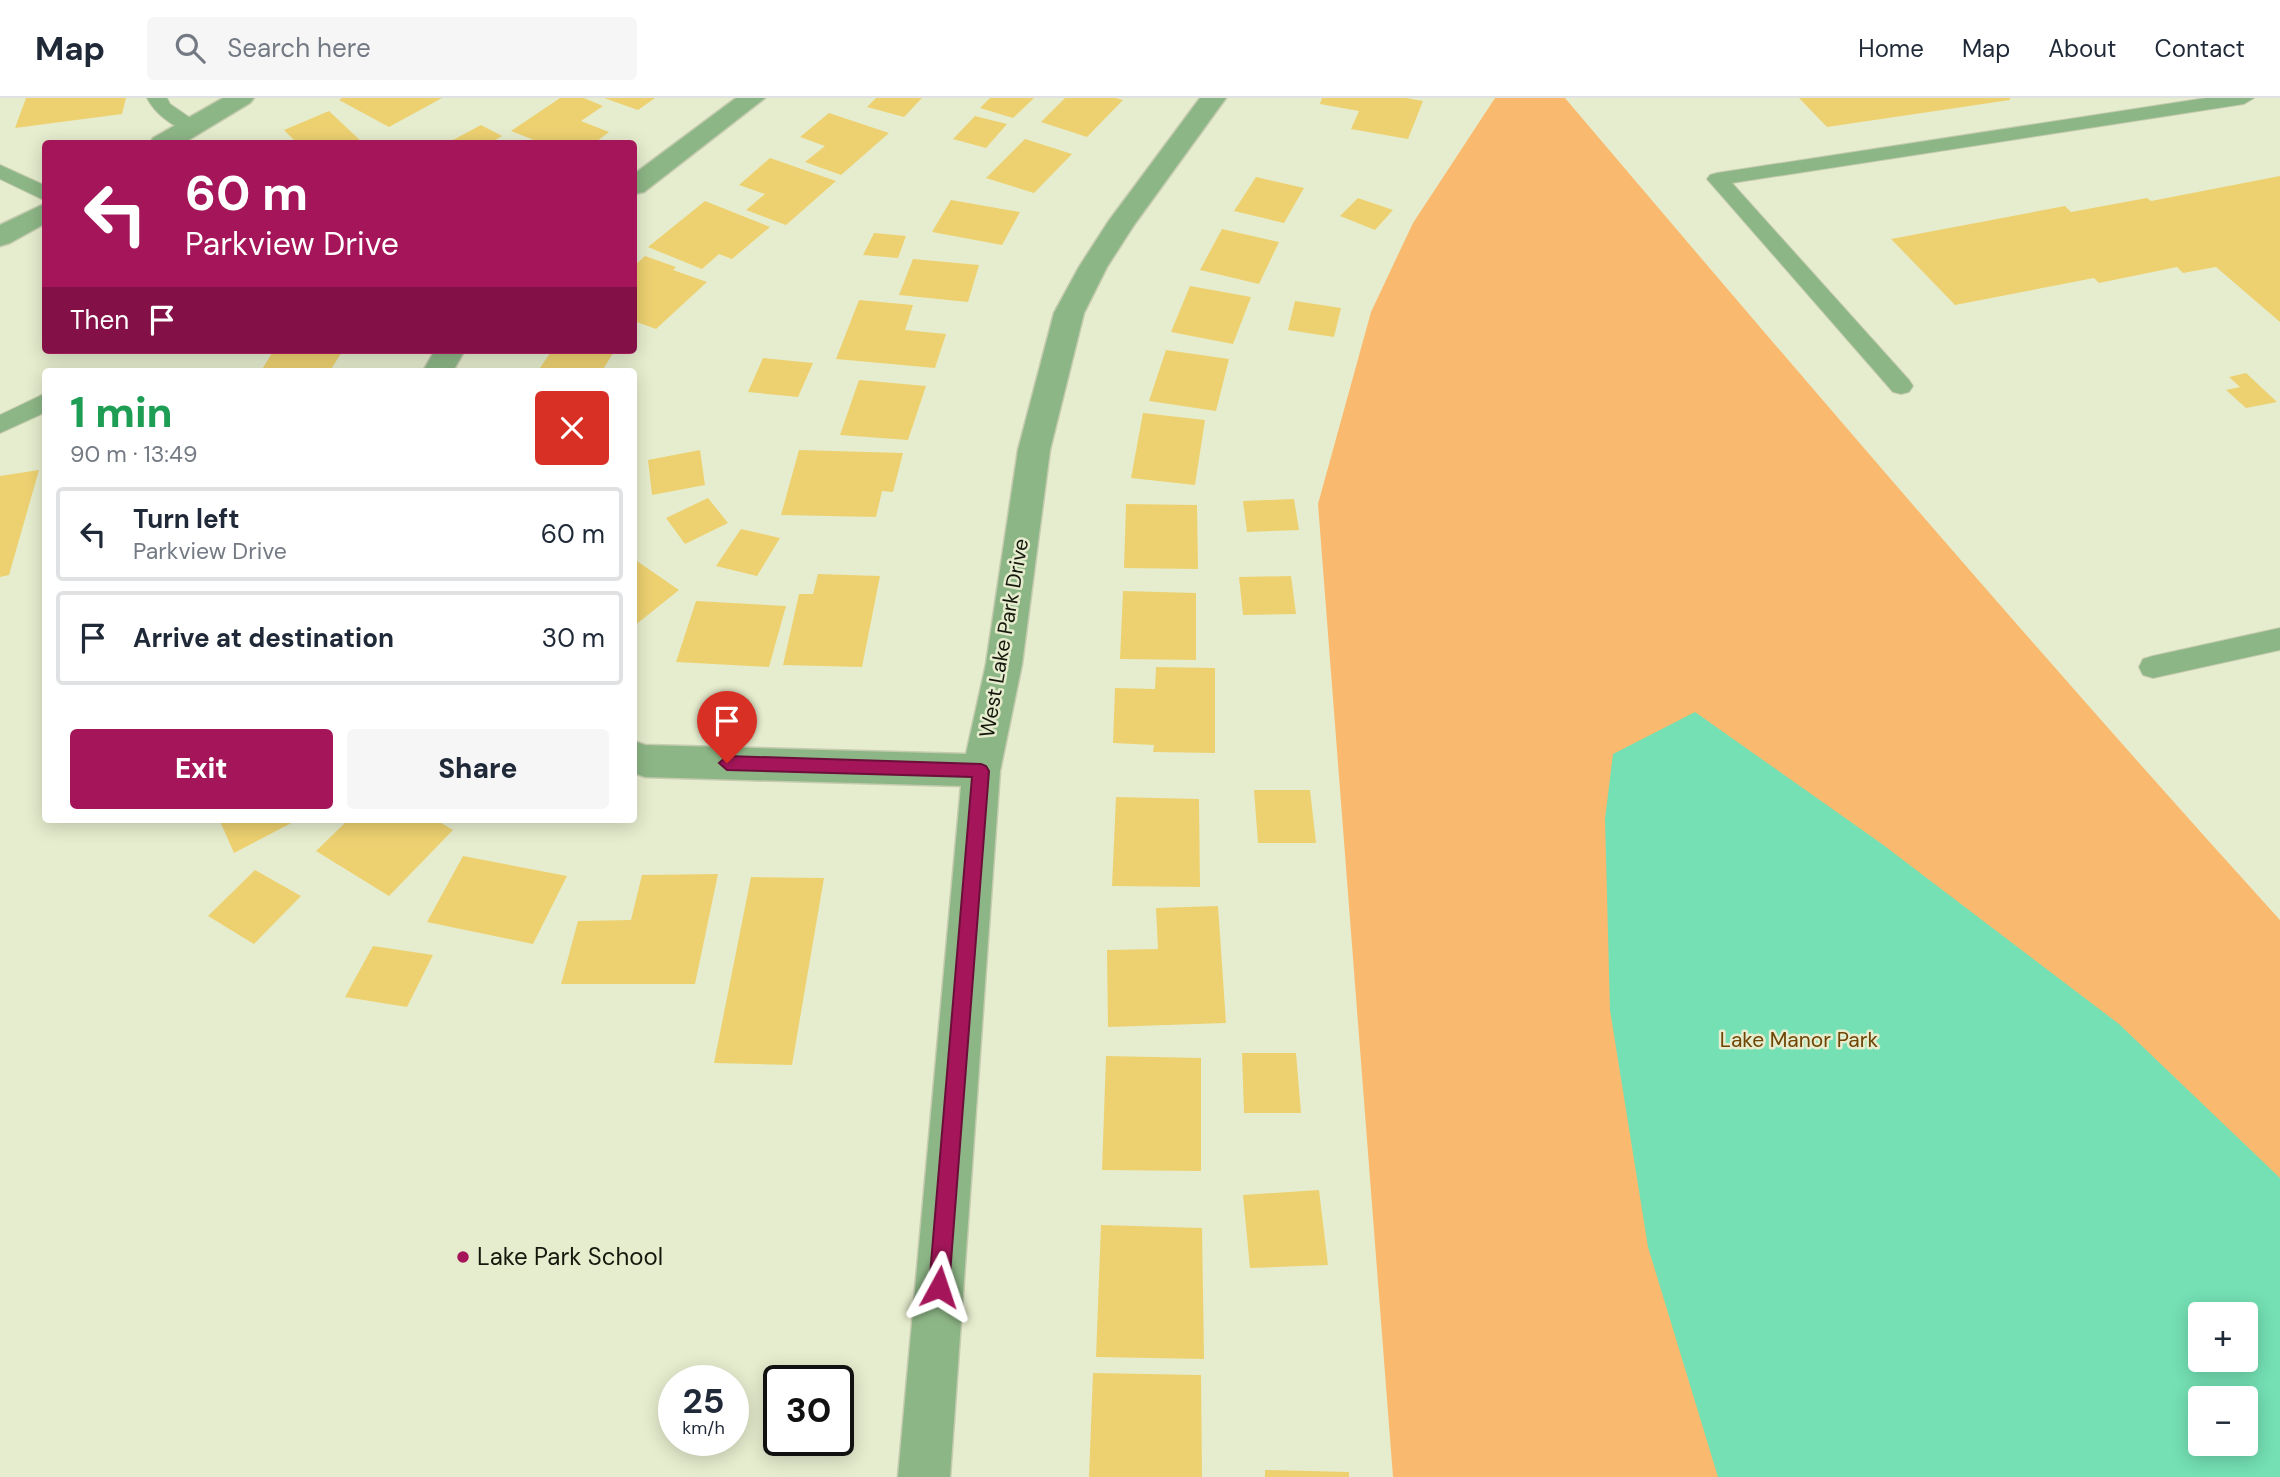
<!DOCTYPE html>
<meta charset="utf-8">
<style>
:root{--surface:#fff;--page:#f6f6f7;--text:#1f2937;--muted:#747a83;--line:#e0e1e3;--accent:#a41659}
body{margin:0;font-family:"DM Sans",sans-serif;background:var(--page);color:var(--text);height:100vh;display:flex;flex-direction:column;font-size:26px;white-space:nowrap}
*{box-sizing:border-box;margin:0}
p{font-size:23px;color:var(--muted)}
.icon{flex:none;width:38px;height:38px;fill:none;stroke:currentColor;stroke-width:2;stroke-linecap:round;stroke-linejoin:round}
.map{position:relative;flex:1;overflow:hidden}
.side{position:absolute;left:42px;top:270px;width:595px;height:455px;display:flex;flex-direction:column;background:var(--surface);border-radius:7px;box-shadow:0 4px 18px #0003}
.side>*{flex:none}
.banner{position:absolute;left:42px;top:42px;width:595px;height:214px;border-radius:7px;box-shadow:0 4px 18px #0003;background:#a41659;color:#fff;overflow:hidden}
.tools{position:absolute;left:2188px;top:1204px;display:grid;gap:14px}
.tools a{display:grid;place-items:center;width:70px;height:70px;border-radius:7px;background:var(--surface);box-shadow:0 4px 18px #0003;font-size:35px}
.speed{position:absolute;left:658px;top:1267px;display:flex;gap:14px;font-size:35px;font-weight:700;text-align:center}
.speed>*{display:grid;place-content:center;width:91px;height:91px;border-radius:50%;background:var(--surface);box-shadow:0 4px 18px #0003;line-height:1}
.speed small{font-size:18px;font-weight:400}
.speed .limit{border:4px solid #111;border-radius:10px;background:#fff;color:#111}
.pin{position:absolute;display:grid;place-items:center;width:60px;height:60px;color:#fff;margin:-72px -30px;border-radius:50% 50% 50% 0;rotate:-45deg;box-shadow:0 0 7px #0007}
.pin .icon{rotate:45deg}
.me{position:absolute;width:77px;margin:-38px;rotate:5deg;stroke-linejoin:round;filter:drop-shadow(0 0 5px #0008)}
.turn{display:flex;align-items:center;gap:24px;height:147px;padding:0 28px;font-size:32px}
.turn .icon{width:91px;height:91px;stroke-width:2.5}
.turn b{display:block;font-size:49px;line-height:60px}
.then{display:flex;align-items:center;height:66px;padding:0 28px;background:#0003;gap:14px;font-size:26px}
.round{display:grid;place-items:center;flex:none;width:74px;height:74px;border-radius:7px;background:var(--page)}
.headline{display:flex;align-items:center;justify-content:space-between;height:119px;padding:0 28px}
h1{font-size:42px;font-weight:800;line-height:52px;color:#1e9e55}
.primary-button{display:flex;gap:14px;margin-top:auto;padding:14px 28px}
.primary-button a{flex:1;height:80px;border-radius:7px;background:var(--accent);color:#fff;font-size:28px;font-weight:800;line-height:80px;text-align:center}
.primary-button a+a{background:var(--page);color:var(--text)}
ul{padding:0;list-style:none}
li{display:flex;align-items:center;gap:21px;height:94px;margin:0 14px 10px;padding:0 14px;border:4px solid var(--line);border-radius:7px}
li div{flex:1}
li b{display:block;font-size:26px}
li em{font-style:normal}
header{display:flex;align-items:center;gap:42px;box-sizing:border-box;height:98px;padding:0 35px;background:var(--surface);border-bottom:2px solid var(--line)}
header strong{font-size:33px}
nav{display:flex;gap:38px;margin-inline-start:auto;font-size:24px}
.search{width:490px;height:63px;background:var(--page);display:flex;align-items:center;gap:18px;box-sizing:border-box;padding:0 24px;border-radius:7px;color:var(--muted);font-size:26px}
.map>svg:first-child{display:block}
</style>
<header>
<strong>Map</strong>
<div class="search"><svg class="icon" aria-label="search" viewBox="0 0 24 24"><circle cx="10" cy="10" r="6"/><path d="M15 15l6 6"/></svg>Search here</div>
<nav><a>Home</a><a>Map</a><a>About</a><a>Contact</a></nav>
</header>
<div class="map">
<svg width="2280" height="1379" viewBox="0 0 2280 1379">
<rect width="100%" height="100%" fill="#e6edce"/>
<!-- green -->
<path fill="#f9ba6f" fill-rule="evenodd" d="M1495,0H1565C1800,277 2036,553 2280,822V1379H1393L1318,406L1371,214L1413,125ZM2200,1216H2245V1262H2200ZM2200,1300H2245V1346H2200Z"/>
<!-- water -->
<path fill="#74e0b3" fill-rule="evenodd" d="M1695,614L1882,746L2119,926L2280,1080V1379H1718L1648,1149L1610,912L1605,721L1613,656ZM2200,1216H2245V1262H2200ZM2200,1300H2245V1346H2200Z"/>
<!-- building -->
<g fill="#edd171">
<path d="M26,0H126L122,16L15,30Z"/>
<path d="M342,0H442L389,29L339,2Z"/>
<path d="M560,0H584L603,8L581,23L609,34L593,46H544L511,33Z"/>
<path d="M604,0H655L638,12Z"/>
<path d="M876,0H922L904,19L867,9Z"/>
<path d="M990,0H1034L1013,20L980,10Z"/>
<path d="M1065,0H1116L1123,2L1087,39L1041,24Z"/>
<path d="M1322,0H1406L1423,3L1408,41L1351,31L1359,13L1320,6Z"/>
<path d="M1799,0H2010V2L1827,29Z"/>
<path d="M329,13L364,46H298L284,32Z"/>
<path d="M829,15L889,35L841,77L805,64L825,48L800,39Z"/>
<path d="M975,18L1007,26L986,50L953,41Z"/>
<path d="M481,27L502,38L489,46H459L453,42Z"/>
<path d="M1025,41L1072,56L1034,95L986,80Z"/>
<path d="M770,60L836,83L786,127L746,112L765,96L739,87Z"/>
<path d="M2280,78V224L2216,169L2183,175L2177,169L2099,185L2094,180L1955,207L1891,141L2065,108L2071,114L2147,100L2151,103Z"/>
<path d="M1256,79L1304,90L1284,125L1234,113Z"/>
<path d="M1358,100L1393,112L1375,132L1340,118Z"/>
<path d="M951,102L1020,114L1002,147L932,134Z"/>
<path d="M705,103L770,129L732,161L719,156L702,171L648,149Z"/>
<path d="M1222,131L1279,144L1259,186L1200,172Z"/>
<path d="M874,135L906,138L898,160L863,157Z"/>
<path d="M645,158L676,169L673,172L707,184L656,231L634,223V168Z"/>
<path d="M913,161L979,167L968,204L899,197Z"/>
<path d="M1190,188L1251,199L1233,246L1171,234Z"/>
<path d="M859,202L913,207L905,232L946,236L935,270L836,261Z"/>
<path d="M1295,203L1341,210L1334,239L1288,232Z"/>
<path d="M274,252H343L330,273H261Z"/>
<path d="M552,252H615L602,273H538Z"/>
<path d="M1166,252L1229,261L1216,313L1149,303Z"/>
<path d="M763,260L813,265L798,299L748,294Z"/>
<path d="M2246,275L2277,304L2246,310L2226,292L2240,289L2229,279Z"/>
<path d="M859,282L926,288L908,342L840,337Z"/>
<path d="M1143,315L1205,322L1195,387L1131,380Z"/>
<path d="M700,352L705,387L652,397L648,362Z"/>
<path d="M799,352L903,355L893,394L882,393L876,419L781,417Z"/>
<path d="M39,372L9,477L0,479V378Z"/>
<path d="M708,400L728,425L685,446L666,420Z"/>
<path d="M1294,401L1299,432L1247,434L1243,403Z"/>
<path d="M1126,406L1197,407L1198,471L1124,470Z"/>
<path d="M741,431L780,440L757,478L716,468Z"/>
<path d="M634,461L679,492L634,528Z"/>
<path d="M818,476L880,478L862,569L783,567L799,496H813Z"/>
<path d="M1291,478L1296,516L1243,517L1239,479Z"/>
<path d="M1123,493L1196,495V562L1120,561Z"/>
<path d="M696,503L786,508L769,569L676,564Z"/>
<path d="M1156,569L1215,570V655L1153,654L1154,647L1113,645L1115,590L1155,591Z"/>
<path d="M1254,692H1310L1316,745H1258Z"/>
<path d="M1116,699L1199,701L1200,789L1112,788Z"/>
<path d="M219,721H299L234,755Z"/>
<path d="M349,721H434L453,732L389,798L316,753Z"/>
<path d="M463,758L567,778L533,846L427,824Z"/>
<path d="M255,772L301,798L254,846L208,818Z"/>
<path d="M718,776L695,886H561L578,823L631,822L642,777Z"/>
<path d="M751,779L824,780L792,967L714,965Z"/>
<path d="M1218,808L1226,925L1108,929L1107,852L1158,851L1156,810Z"/>
<path d="M373,848L433,857L407,909L345,899Z"/>
<path d="M1242,955H1296L1301,1015H1244Z"/>
<path d="M1106,958L1201,960V1073L1102,1072Z"/>
<path d="M1319,1092L1328,1167L1250,1170L1243,1097Z"/>
<path d="M1101,1127L1202,1130L1204,1261L1096,1259Z"/>
<path d="M1093,1275L1201,1277L1202,1379H1089Z"/>
<path d="M1265,1372L1349,1374V1379H1265Z"/>
</g>
<g fill="none" stroke-linecap="round" stroke-linejoin="round">
<defs>
<g id="service">
<path d="M147,0H167L170,6L202,28L199,32C180,37 155,16 147,0Z"/>
<path d="M2206,0H2254L2244,6L1732,85L1909,282L1913,288L1909,294L1901,296L1893,294L1707,81L1710,77L1717,75Z"/>
<path d="M0,67L46,88V103L0,81Z"/>
<path d="M46,295V314L0,335V317Z"/>
<path d="M2280,530V552L2153,580L2143,577L2139,569L2143,561L2153,558Z"/>
</g>
<g id="minor">
<path d="M223,0H254L250,5L182,46H149L153,40Z"/>
<path d="M736,0H765L644,94L634,96V76Z"/>
<path d="M1200,0H1226L1134,127L1107,169L1084,215L1050,352L1022,566L1000,673L950,1379H898L961,688L645,679L634,675V643L645,647L966,656L986,566L1018,352L1054,215L1079,169L1108,124Z"/>
<path d="M46,105V125L10,145L0,148V127Z"/>
<path d="M435,252H465L453,273H423Z"/>
</g>
</defs>
<!-- service casing -->
<use href="#service" stroke="#c5cbaf" stroke-width="2"/>
<!-- minor casing -->
<use href="#minor" stroke="#c5cbaf" stroke-width="3"/>
<!-- service -->
<use href="#service" fill="#8db686" fill-rule="evenodd"/>
<!-- minor -->
<use href="#minor" fill="#8db686" fill-rule="evenodd"/>
</g>
<!-- route -->
<path fill="#a41659" stroke="#6b0e3a" stroke-width="2" d="M727,658L981,666L986,668L989,673L949,1189L946,1196L939,1199L932,1196L929,1189L972,679L727,672L719,665Z"/>
<!-- markers -->
<circle fill="#a41659" stroke="#e6edce" stroke-width="2.5" cx="463" cy="1159" r="7"/>
<g text-anchor="middle" stroke-width="5" stroke-linejoin="round" paint-order="stroke">
<!-- street labels -->
<g font-size="21" fill="#16180d" stroke="#e6edce">
<text transform="translate(1004 540) rotate(-80)" y="7">West Lake Park Drive</text>
</g>
<!-- park labels -->
<g font-size="21" fill="#6e4504" stroke="#e6edce">
<text x="1799" y="949">Lake Manor Park</text>
</g>
<!-- near-poi labels -->
<g font-size="24" fill="#16180d" stroke="#e6edce" text-anchor="start">
<text x="477" y="1167">Lake Park School</text>
</g>
</g>
</svg>
<div class="tools">
<a>+</a>
<a>−</a>
</div>
<div class="speed"><div>25<small>km/h</small></div><div class="limit">30</div></div>
<div class="pin" style="left:727px;top:665px;background:#d93025"><svg class="icon" aria-label="arrive" viewBox="0 0 24 24"><path d="M6 21V4h12l-3 4 3 4H6"/></svg></div>
<svg class="me" style="left:939px;top:1189px" viewBox="-20 -20 40 40"><path d="M0-17L14 15 0 8-14 15z" fill="#a41659" stroke="#fff" stroke-width="4"/></svg>
<div class="banner">
<div class="turn"><svg class="icon" aria-label="left" viewBox="0 0 24 24"><path d="M17 20v-9H6M10 6l-5 5 5 5"/></svg><div><b>60 m</b>Parkview Drive</div></div>
<div class="then">Then<svg class="icon" aria-label="arrive" viewBox="0 0 24 24"><path d="M6 21V4h12l-3 4 3 4H6"/></svg></div>
</div>
<section class="side">
<div class="headline"><div><h1>1 min</h1><p>90 m · 13:49</p></div><a class="round" style="background:#d93025;color:#fff"><svg class="icon" aria-label="close" viewBox="0 0 24 24"><path d="M6 6l12 12M18 6L6 18"/></svg></a></div>
<ul>
<li><svg class="icon" aria-label="left" viewBox="0 0 24 24"><path d="M17 20v-9H6M10 6l-5 5 5 5"/></svg><div><b>Turn left</b><p>Parkview Drive</p></div><em>60 m</em></li>
<li><svg class="icon" aria-label="arrive" viewBox="0 0 24 24"><path d="M6 21V4h12l-3 4 3 4H6"/></svg><div><b>Arrive at destination</b></div><em>30 m</em></li>
</ul>
<div class="primary-button"><a>Exit</a><a>Share</a></div>
</section>
</div>
